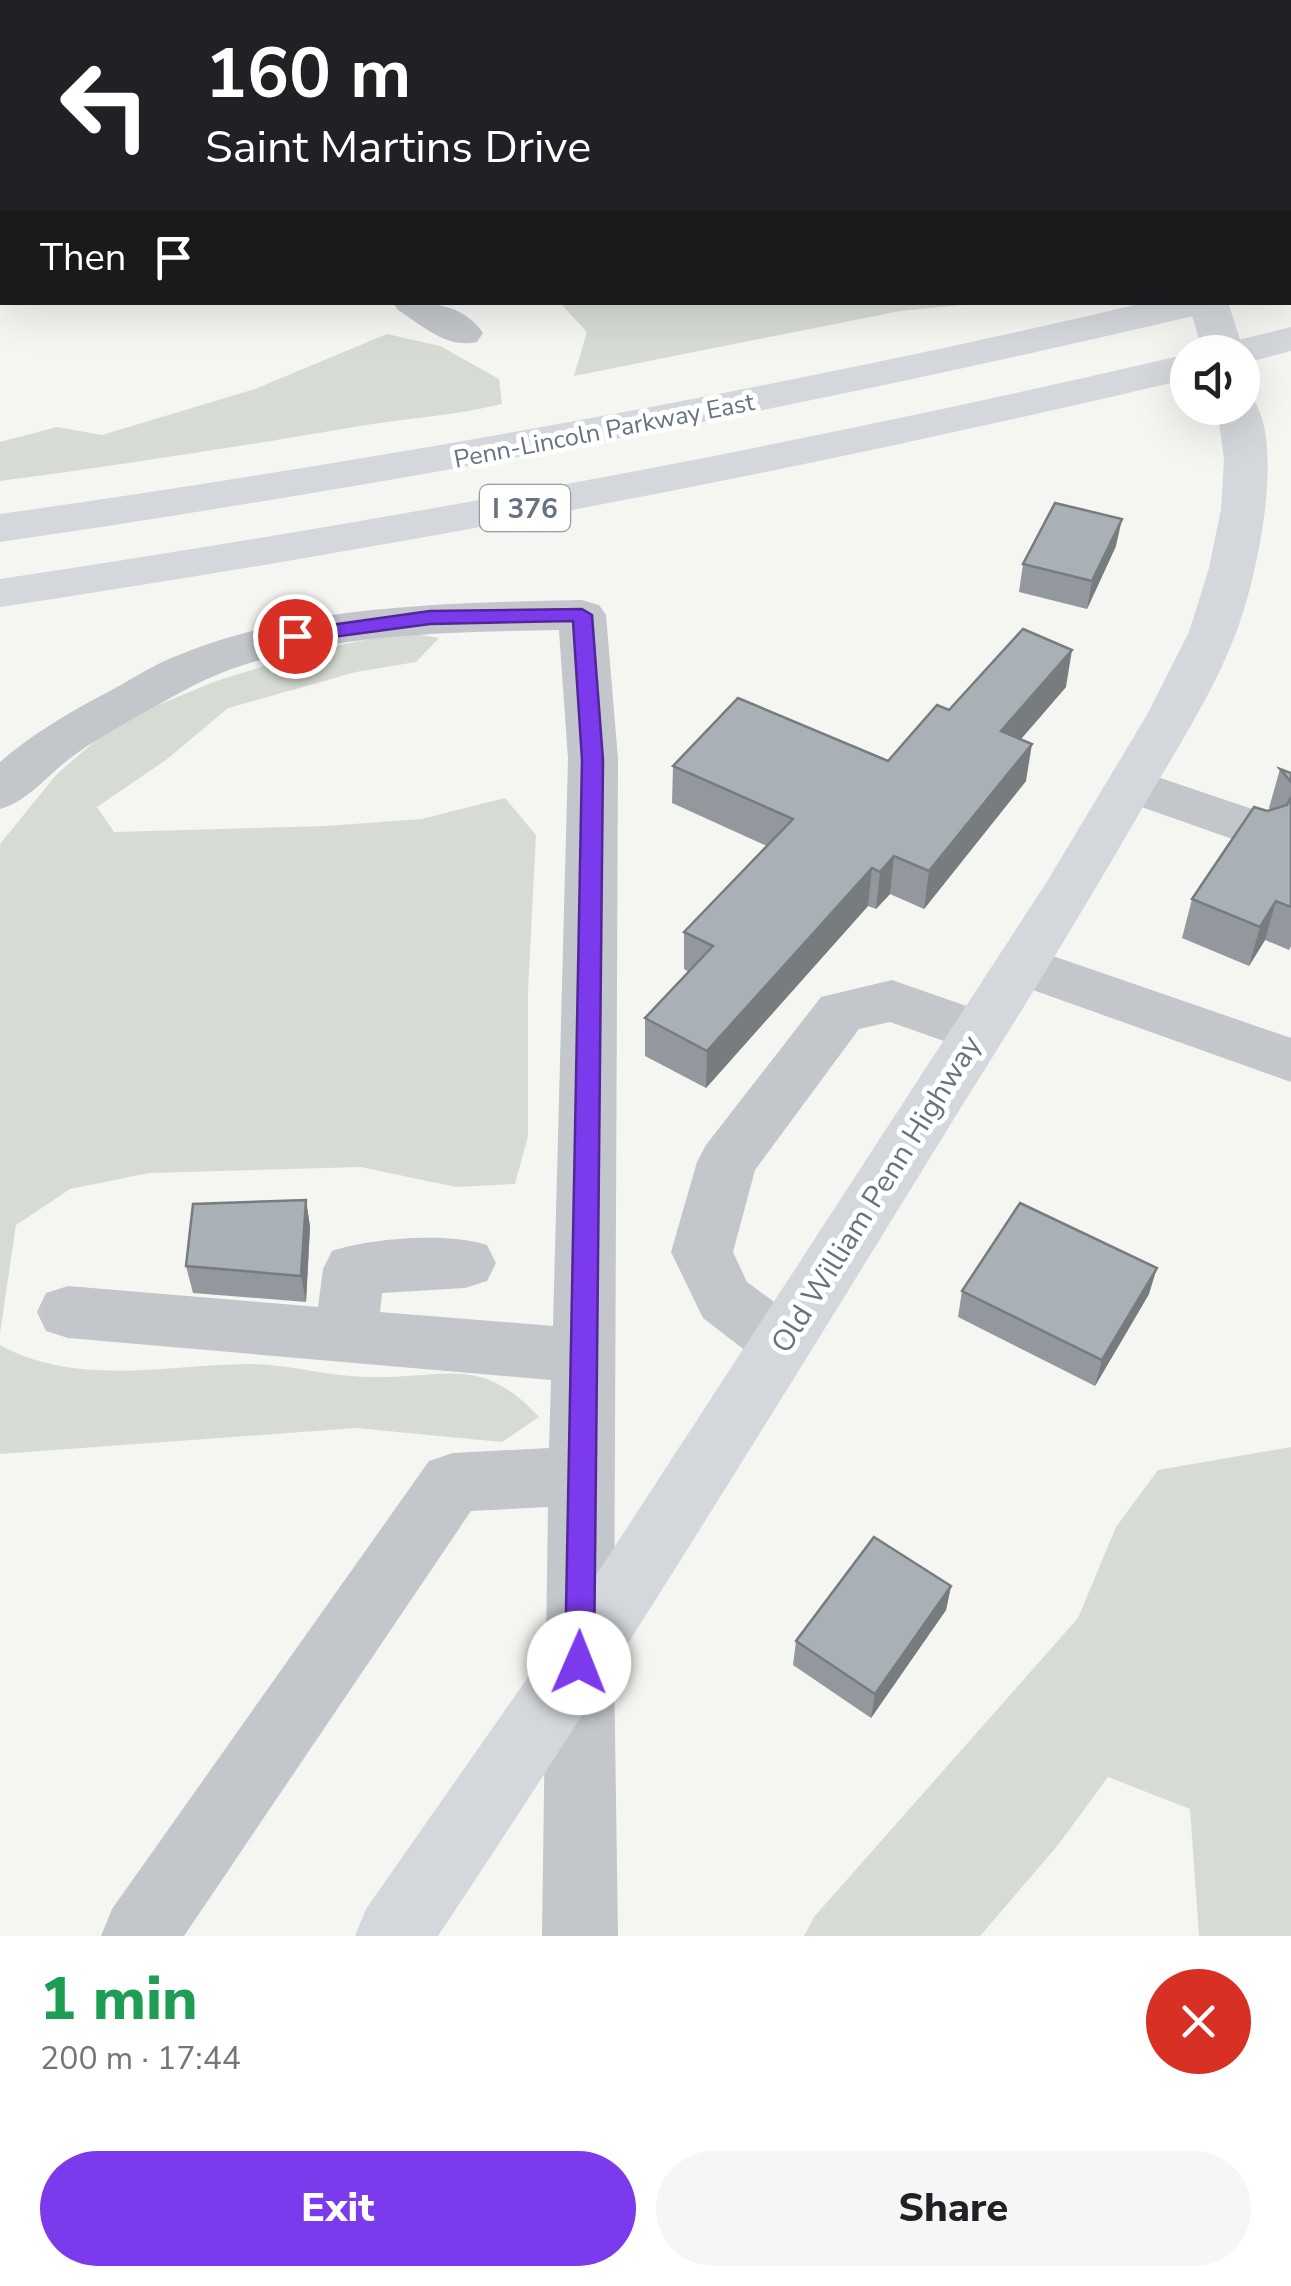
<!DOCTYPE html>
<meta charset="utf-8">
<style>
:root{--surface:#fff;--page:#f6f6f6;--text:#202124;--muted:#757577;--accent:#7c3aed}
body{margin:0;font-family:"Nunito Sans",sans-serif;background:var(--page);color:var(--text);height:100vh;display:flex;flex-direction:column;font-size:38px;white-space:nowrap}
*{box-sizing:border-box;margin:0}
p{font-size:32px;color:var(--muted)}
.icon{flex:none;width:55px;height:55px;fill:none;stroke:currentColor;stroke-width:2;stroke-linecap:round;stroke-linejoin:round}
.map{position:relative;height:1936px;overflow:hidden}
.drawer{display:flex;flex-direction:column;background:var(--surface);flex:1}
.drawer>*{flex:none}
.top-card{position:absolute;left:0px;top:0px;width:1292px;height:305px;box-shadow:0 10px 40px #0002;background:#202124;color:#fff;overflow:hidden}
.controls{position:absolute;left:1170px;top:335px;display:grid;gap:20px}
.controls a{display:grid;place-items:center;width:90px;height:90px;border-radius:50%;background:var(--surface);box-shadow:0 10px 40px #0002;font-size:50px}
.pin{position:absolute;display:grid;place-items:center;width:85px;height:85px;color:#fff;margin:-42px;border:5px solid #fff;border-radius:50%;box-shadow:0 2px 10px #0007}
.me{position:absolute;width:110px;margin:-55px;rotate:1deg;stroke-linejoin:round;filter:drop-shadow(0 0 8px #0008)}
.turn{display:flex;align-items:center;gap:35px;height:210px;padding:0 40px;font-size:45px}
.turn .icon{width:130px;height:130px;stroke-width:2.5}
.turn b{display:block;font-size:70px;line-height:85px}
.then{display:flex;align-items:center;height:95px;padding:0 40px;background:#0003;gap:20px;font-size:38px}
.round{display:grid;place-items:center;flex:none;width:105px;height:105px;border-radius:52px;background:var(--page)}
.headline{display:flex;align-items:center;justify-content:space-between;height:170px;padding:0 40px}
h1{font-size:60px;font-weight:800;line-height:75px;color:#1e9e55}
.cta{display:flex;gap:20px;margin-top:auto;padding:20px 40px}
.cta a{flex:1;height:115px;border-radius:60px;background:var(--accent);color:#fff;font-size:40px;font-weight:800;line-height:115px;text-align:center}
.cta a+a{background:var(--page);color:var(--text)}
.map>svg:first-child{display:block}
</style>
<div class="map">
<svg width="1291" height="1936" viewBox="0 0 1291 1936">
<rect width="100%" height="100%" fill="#f5f5f2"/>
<!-- green -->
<g fill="#d6dcd3">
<path d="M560,303H983L900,311L574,376L587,332Z"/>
<path d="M387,334L440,346L499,379L502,404C457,415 411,418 366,425C244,446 122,465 0,481V442L57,427L102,435L255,389Z"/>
<path d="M405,632L439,638L416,662L356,672L228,708L166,760L97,807L114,832L326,826L422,819L505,798L536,835L528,991V1136L515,1184L456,1187L361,1167L149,1173L70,1189L16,1225L0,1333V844L56,775L117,722L216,681L320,649Z"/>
<path d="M0,1345C76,1387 165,1365 248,1364C289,1364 329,1377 370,1377C443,1379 481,1353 539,1417L502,1442L356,1428L0,1454Z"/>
<path d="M1291,1447V1936H1199L1190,1809L1108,1777L1058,1845L980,1936H804L814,1917L1078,1618L1116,1527L1158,1470Z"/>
</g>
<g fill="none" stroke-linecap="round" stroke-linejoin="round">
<!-- minor -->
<g fill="#c3c6ca" fill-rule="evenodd">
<path d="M613,0H647L649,2H615Z"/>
<rect x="0" y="24" width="2" height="23"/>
<rect x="0" y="208" width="2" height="22"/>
<path d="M392,302C426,302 462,302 483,333L477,342C447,349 423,326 398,310Z"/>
<path d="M582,600L599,605L606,615L618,759L614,1663L618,1936H542L548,1507L471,1511L184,1936H101L112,1909L429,1461L453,1453L549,1448L551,1380L68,1338L46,1331L37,1312L46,1293L68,1286L318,1307L323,1269L332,1251C371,1238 448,1232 487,1245L496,1263L487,1281L465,1288L382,1293L380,1312L553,1326L568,759L559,630C443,632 289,633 185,690C147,711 108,731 73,756C48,774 29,801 0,809V762C33,733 70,712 108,692C129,681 148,668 169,659C296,604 446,603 582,600Z"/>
<path d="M1131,768L1273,816L1281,829L1273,842L1255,847L1113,797L1106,785L1113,773Z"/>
<path d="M1021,945L1291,1038V1082L1002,979L994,965L1002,951Z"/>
<path d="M892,980L998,1017L1006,1032L998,1047L978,1053L890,1022L859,1029L755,1170L733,1252L747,1282L804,1324L814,1343L804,1362L782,1370L760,1362L703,1318L671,1252L697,1162L706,1145L821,997Z"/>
</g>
<!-- major -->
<g fill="#d4d8dc" fill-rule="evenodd">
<path d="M1188,302H1228L1244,352L1242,354L1203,352Z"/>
<path d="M1242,396L1253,399C1286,446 1256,581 1236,633C1213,693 1177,749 1144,805C1085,908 1023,1009 960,1109C789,1387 619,1664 438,1936H355L366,1909L554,1640L1048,880L1148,713L1189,632L1209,568L1221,509L1224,459L1217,408H1242Z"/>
</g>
<!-- highway -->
<g fill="#d4d8dc" fill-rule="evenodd">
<rect x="1290" y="267" width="1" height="24"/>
<path d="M1148,302H1222L1216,310L1202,314C804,408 404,483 0,542V514C386,459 769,391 1148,302Z"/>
<path d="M1291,327V351L1242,364V352H1220L1226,343Z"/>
<path d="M1188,354V379C795,472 399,547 0,607V579C399,519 795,446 1188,354Z"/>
</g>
</g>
<!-- wall -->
<g fill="#92989d">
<path d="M1116,546L1087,609L1019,592L1023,564Z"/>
<path d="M1066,687L1021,739L1026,781L924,909L890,894L876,909L868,906L706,1088L645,1056V1018L689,972L684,969V932L767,846L672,803L673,766L888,761L949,710Z"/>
<path d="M1280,769L1291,773V946L1289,950L1265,940L1249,966L1182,938L1192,899L1267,811L1271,810L1269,808Z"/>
<path d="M306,1200L310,1227L306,1302L193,1293L186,1266Z"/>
<path d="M962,1291L1149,1294L1095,1386L958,1317Z"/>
<path d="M951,1586L946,1610L871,1718L793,1665L796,1641Z"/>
</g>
<!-- shaded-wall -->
<g fill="#777c7f">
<path d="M1122,519L1116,546L1087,609L1092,581Z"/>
<path d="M1072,650L1066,687L995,769L1001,731Z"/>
<path d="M1032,744L1026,781L924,909L929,871Z"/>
<path d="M894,856L890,894L876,909L880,872Z"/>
<path d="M872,868L868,906L706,1088L707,1051Z"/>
<path d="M1276,901L1265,940L1249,966L1260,927Z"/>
<path d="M306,1200L310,1227L306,1302L301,1276Z"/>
<path d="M1157,1268L1149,1294L1095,1386L1102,1360Z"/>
<path d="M951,1586L946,1610L871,1718L875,1694Z"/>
</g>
<!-- building -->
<g fill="#aab1b6" stroke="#777c7f" stroke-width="2.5">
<path d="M1055,503L1122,519L1092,581L1023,564Z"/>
<path d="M1023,629L1072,650L1001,731L1032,744L929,871L894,856L880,872L872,868L707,1051L645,1018L713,946L684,932L793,819L673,766L738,698L888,761L937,705L949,710Z"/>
<path d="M1280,769L1291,773V782Z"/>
<path d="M1291,797V907L1276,901L1260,927L1192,899L1254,807L1267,811L1287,805Z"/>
<path d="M306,1200L301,1276L186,1266L193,1204Z"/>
<path d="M1020,1203L1157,1268L1102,1360L962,1291Z"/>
<path d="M874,1537L951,1586L875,1694L796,1641Z"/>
</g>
<!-- route -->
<path fill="#7c3aed" stroke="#51269a" stroke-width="2.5" d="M582,609L592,615L603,760L594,1663L590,1672L579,1676L569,1672L565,1663L582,760L573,621L430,624L295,642L285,636L295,630L430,611Z"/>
<g text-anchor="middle" stroke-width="10" stroke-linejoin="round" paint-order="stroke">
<!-- far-street labels -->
<g font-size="25" fill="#657382" stroke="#fff">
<text transform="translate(604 430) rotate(-11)" y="9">Penn-Lincoln Parkway East</text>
</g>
<!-- shield labels -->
<rect fill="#fff" stroke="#939da8" stroke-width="2.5" x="480" y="485" width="90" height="46" rx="8"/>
<g font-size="28" font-weight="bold" fill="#657382">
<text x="525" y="518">I 376</text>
</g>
<!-- street labels -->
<g font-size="30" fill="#657382" stroke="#fff">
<text transform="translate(876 1194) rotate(-58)" y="10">Old William Penn Highway</text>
</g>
</g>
</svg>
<div class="controls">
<a><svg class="icon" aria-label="sound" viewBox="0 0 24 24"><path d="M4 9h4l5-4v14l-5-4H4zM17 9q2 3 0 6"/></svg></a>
</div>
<div class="pin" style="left:295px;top:636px;background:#d93025"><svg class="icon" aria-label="arrive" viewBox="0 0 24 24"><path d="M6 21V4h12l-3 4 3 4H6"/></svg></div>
<svg class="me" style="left:579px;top:1663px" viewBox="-20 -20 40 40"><circle r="19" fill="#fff"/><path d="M0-13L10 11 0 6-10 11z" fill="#7c3aed"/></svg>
<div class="top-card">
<div class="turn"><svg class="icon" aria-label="left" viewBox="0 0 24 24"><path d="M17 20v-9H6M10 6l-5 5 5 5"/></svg><div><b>160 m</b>Saint Martins Drive</div></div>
<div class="then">Then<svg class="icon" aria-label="arrive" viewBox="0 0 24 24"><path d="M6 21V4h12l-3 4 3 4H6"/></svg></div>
</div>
</div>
<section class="drawer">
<div class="headline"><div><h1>1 min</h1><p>200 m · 17:44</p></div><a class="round" style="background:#d93025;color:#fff"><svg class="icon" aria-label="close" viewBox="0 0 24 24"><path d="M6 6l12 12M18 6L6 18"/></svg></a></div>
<div class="cta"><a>Exit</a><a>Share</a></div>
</section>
